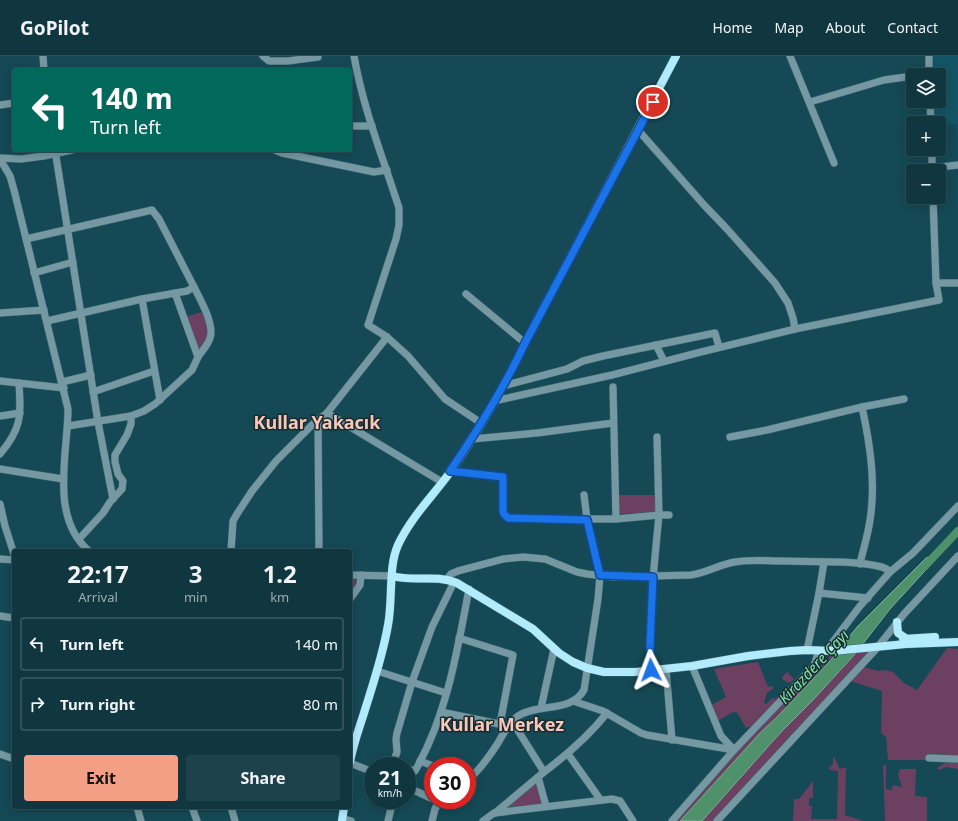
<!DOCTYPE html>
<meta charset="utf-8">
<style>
:root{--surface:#103740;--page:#1e424b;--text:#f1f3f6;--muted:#9cacb1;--line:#305159;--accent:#f39f86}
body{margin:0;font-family:"Noto Sans",sans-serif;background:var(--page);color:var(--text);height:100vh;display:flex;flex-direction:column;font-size:15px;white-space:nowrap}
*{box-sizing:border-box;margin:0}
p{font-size:13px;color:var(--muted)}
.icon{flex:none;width:22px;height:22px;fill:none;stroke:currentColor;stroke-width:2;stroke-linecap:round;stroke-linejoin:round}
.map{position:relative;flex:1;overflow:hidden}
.sheet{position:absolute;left:12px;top:493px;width:340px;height:260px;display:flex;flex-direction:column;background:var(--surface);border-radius:4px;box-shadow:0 2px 10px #0003,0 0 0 1px var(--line)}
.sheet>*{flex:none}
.hud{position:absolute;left:12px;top:12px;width:340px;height:84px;border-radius:4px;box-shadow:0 2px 10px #0003,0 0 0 1px var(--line);background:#00695c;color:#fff;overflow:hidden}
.buttons{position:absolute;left:906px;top:12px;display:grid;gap:8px}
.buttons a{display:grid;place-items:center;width:40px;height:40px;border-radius:4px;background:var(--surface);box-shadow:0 2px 10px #0003,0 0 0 1px var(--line);font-size:20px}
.speed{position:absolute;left:364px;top:701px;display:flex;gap:8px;font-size:20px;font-weight:700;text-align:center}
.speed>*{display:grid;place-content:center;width:52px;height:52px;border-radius:50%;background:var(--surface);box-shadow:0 2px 10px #0003,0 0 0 1px var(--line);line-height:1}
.speed small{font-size:10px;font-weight:400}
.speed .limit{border:6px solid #d22;background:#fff;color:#111}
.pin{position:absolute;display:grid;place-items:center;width:34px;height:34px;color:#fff;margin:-17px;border:2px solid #fff;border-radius:50%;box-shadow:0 1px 4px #0007}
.me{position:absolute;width:44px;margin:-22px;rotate:357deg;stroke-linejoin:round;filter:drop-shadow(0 0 3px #0008)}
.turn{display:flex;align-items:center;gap:14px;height:84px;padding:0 12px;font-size:18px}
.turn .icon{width:52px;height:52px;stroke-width:2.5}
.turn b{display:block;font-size:28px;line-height:34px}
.eta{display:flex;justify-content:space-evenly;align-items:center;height:68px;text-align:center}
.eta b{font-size:24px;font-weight:700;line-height:28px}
.cta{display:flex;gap:8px;margin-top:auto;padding:8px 12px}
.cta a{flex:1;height:46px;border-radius:4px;background:var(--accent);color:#111;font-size:16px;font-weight:700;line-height:46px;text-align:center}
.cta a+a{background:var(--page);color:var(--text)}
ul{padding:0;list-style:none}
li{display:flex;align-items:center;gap:12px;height:54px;margin:0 8px 6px;padding:0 4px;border:2px solid var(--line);border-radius:4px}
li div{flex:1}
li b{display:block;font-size:15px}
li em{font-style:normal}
header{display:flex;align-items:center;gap:24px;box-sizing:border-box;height:56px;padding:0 20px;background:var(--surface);border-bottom:1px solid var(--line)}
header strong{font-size:19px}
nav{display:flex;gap:22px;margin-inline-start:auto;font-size:14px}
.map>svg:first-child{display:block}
</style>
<header>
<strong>GoPilot</strong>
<nav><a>Home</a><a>Map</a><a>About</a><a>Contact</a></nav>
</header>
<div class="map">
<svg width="958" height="765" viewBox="0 0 958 765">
<rect width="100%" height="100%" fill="#154955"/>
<!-- built -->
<path fill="#135564" d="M933,0H958V106L957,68L939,69V67H935L934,45H939V19H933Z"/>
<!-- green -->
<g fill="#6b4060">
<path d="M201,256C210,271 211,280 199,294L197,293L186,261Z"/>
<path d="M617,439H655V456L620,458L618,457Z"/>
<path d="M350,522L355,523L359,527L350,541Z"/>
<path d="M947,592L958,593V699H932L927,700V704H888L886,681L881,677L882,635L850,625L864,611L878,615L886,614L893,616L904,627L917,634Z"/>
<path d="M856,596H868L713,765H702L781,676L813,644Z"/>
<path d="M835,598L778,660L760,677L680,765H675L786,641L828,604L830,599Z"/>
<path d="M758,606L768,631L772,630L774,632L767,637L764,646L766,648L772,642L776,643C780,637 782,633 790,631L755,669L746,672L738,658L735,656L731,657L718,665L711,649L726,641L714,613Z"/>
<path d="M787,616L794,623L790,627L783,624L782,621Z"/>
<path d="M834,701L840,713L846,711L845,759L863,765H793L794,743H799L813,725V742H809V750H812L811,763H837L838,715L830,714L829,712L833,708V703Z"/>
<path d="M946,706H958V713L946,711L940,714L937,712Z"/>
<path d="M883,709H886C887,717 885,725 886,733L892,734L893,729L902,731L898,719L900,713H916L915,740L927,741V765H885Z"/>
<path d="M536,727L543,748L507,751Z"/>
</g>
<!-- water -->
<path fill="#4e916b" stroke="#78af96" d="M927,501L934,505L890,553L855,598L813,644L781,676L702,765H680L760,677L778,660L830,605L857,571Z"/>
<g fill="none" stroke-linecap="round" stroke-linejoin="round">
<!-- river -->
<path stroke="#4e916b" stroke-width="8" d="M924,511L958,475"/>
<defs>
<g id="minor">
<path d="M43,0L44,14"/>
<path d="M263,0L269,5H288L318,1"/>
<path d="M354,0C363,52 383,102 399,152V169L396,183L368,269L387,281L408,300L445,343L481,367"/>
<path d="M790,0L834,107"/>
<path d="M929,0V19"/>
<path d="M930,45L931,67"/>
<path d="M810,46L884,24L913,20"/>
<path d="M0,49L14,47"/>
<path d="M350,70H372"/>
<path d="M638,74L704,149L727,173L775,227L788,247L793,262L795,273"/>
<path d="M932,93V115"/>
<path d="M55,94L98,366L113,443"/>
<path d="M275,94L282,97L374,116L387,114"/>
<path d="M0,102L21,103L44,100L72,94"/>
<path d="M0,103L10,120L14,134L68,353C68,397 49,461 89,495"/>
<path d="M932,112L958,109"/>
<path d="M26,183L152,154L159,163L194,231L187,235L142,243L160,344"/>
<path d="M34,217L73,206"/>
<path d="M936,227H958"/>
<path d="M194,231C200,243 215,269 210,282C208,289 202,295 198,301"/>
<path d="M466,238L525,287"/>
<path d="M0,257L44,254"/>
<path d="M47,265L142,243"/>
<path d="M656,289L664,305"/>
<path d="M0,325L64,332"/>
<path d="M62,326L91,319"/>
<path d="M503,330L567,313L583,305L603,300L715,277L719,291"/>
<path d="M93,336L154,315"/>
<path d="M494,345L612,319L697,297L795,273L939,244L936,227L933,141"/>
<path d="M327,357L442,426"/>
<path d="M0,360L20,357"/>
<path d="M318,364L319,495"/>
<path d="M68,370L131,360L144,355L155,348L192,314L198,301L175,237"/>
<path d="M657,381L659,459H669"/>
<path d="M730,381L767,374L862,351"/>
<path d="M472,383L537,377L613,367"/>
<path d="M0,398C22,372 21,360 19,327"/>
<path d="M0,413L63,423"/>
<path d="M450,415L503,421V455L504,458L508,462L587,463H616L613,331"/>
<path d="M0,448L5,470L14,498"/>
<path d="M616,463L659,459C654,511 648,563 651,615"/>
<path d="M79,483L103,457L110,446L122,433L123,425L118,418L115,406V399L127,379L131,368V360"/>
<path d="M231,495L233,465L237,458L252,435L276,405L312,369L327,357L387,281"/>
<path d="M0,503L14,504"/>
<path d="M860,508C863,494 868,479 870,464C876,426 870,388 862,351L904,343"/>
<path d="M890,516L913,497L958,450"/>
<path d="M350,519L392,520"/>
<path d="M447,523L451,518L458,515L503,503L523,501L545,503L577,516L587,518L613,521L691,519C707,517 720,508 735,506C751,503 768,505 784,505C814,506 853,504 882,511C886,512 888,514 890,516L860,550L829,591"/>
<path d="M819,537L868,542"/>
<path d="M350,543L360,529L361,519"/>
<path d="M0,560L14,562"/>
<path d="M459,582L513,599L500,668"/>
<path d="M807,594L819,537L824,506"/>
<path d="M666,613L672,684"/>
<path d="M377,615L446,637"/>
<path d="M573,645L603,655L641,677L647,679L734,694L721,680L692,610"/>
<path d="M541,652L554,593"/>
<path d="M441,656L504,669"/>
<path d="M512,665L544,716C568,698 588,681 607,657"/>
<path d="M0,698L14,703"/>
<path d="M568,698L600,743"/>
<path d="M929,702L958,703"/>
<path d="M420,705L433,710"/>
<path d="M350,707L373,716"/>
<path d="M392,710L397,696L396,683L397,677L412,626L432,571L454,526"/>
<path d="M407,713L415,715C447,659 457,596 469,533"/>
<path d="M538,721L546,750"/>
<path d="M467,725C480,714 489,701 498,687C504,677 508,667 518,660C538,647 571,657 584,634L598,543L600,519L587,463L584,439"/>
<path d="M407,731L433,743"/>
<path d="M137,751L141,765"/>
<path d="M192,751L197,765"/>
<path d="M231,751L235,765"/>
<path d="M495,757L544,716"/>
<path d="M343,763L351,765"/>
<path d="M388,765L393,744"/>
<path d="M432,765L435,753L440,744"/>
<path d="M483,765L494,757L612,743L620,745L633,765"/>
<path d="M672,765L734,694L814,610L819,594"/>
<path d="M717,765L877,592L904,558L958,500"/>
</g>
<g id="major">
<path d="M392,520C414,526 435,518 457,527L533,573L559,597L573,606L587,612L604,616H636L692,610L748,600L790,595L807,594L833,595L906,588L958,586"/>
<path d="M897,566L898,577L907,583"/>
<path d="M903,583L935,581"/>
<path d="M350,706C353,689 359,673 364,657C373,628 383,599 388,569C393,544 388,511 398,489C411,461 433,440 451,415C478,376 505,330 525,287L676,0"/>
<path d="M342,765L344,751"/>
</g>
</defs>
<!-- minor casing -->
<use href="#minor" stroke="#386873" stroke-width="8"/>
<!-- major casing -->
<use href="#major" stroke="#386873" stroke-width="9"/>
<!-- minor -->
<use href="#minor" stroke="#7598a2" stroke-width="7"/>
<!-- major -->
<use href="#major" stroke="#b2ebfb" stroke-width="8"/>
</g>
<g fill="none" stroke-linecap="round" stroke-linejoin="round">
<defs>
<path id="route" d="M651,614L650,588L653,521L600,519L587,464L508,462L504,458L503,455V421L450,415C478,374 504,332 525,287L653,46"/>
</defs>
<!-- route casing -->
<use href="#route" stroke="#114b97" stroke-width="10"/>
<!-- route -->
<use href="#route" stroke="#1a73e8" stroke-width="7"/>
</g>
<g text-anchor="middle" stroke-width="3" stroke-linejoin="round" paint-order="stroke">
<!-- water labels -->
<g font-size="15" font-style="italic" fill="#82e1aa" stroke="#172c31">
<text transform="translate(814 611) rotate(-47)" y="5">Kirazdere Çayı</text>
</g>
<!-- district labels -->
<g font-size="18" font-weight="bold" fill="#f9c8b9" stroke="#172c31">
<text x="317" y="373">Kullar Yakacık</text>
<text x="502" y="675">Kullar Merkez</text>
</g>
</g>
</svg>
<div class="buttons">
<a><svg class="icon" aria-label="layers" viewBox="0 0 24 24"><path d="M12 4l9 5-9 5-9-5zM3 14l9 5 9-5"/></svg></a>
<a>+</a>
<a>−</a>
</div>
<div class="speed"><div>21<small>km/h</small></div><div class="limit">30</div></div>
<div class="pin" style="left:653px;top:46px;background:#d93025"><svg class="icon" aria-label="arrive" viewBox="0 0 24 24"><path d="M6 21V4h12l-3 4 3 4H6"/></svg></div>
<svg class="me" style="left:651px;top:614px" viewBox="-20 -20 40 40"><path d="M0-17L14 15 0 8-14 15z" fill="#1a73e8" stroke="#fff" stroke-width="4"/></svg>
<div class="hud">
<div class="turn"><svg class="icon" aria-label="left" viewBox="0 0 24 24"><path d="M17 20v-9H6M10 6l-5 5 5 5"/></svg><div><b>140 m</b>Turn left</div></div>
</div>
<section class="sheet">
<div class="eta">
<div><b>22:17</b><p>Arrival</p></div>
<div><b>3</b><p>min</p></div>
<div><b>1.2</b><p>km</p></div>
</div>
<ul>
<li><svg class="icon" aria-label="left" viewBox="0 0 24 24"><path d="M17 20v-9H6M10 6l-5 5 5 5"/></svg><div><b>Turn left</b></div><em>140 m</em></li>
<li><svg class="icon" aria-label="right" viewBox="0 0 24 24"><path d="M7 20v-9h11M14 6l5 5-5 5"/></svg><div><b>Turn right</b></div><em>80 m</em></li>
</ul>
<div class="cta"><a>Exit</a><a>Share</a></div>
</section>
</div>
